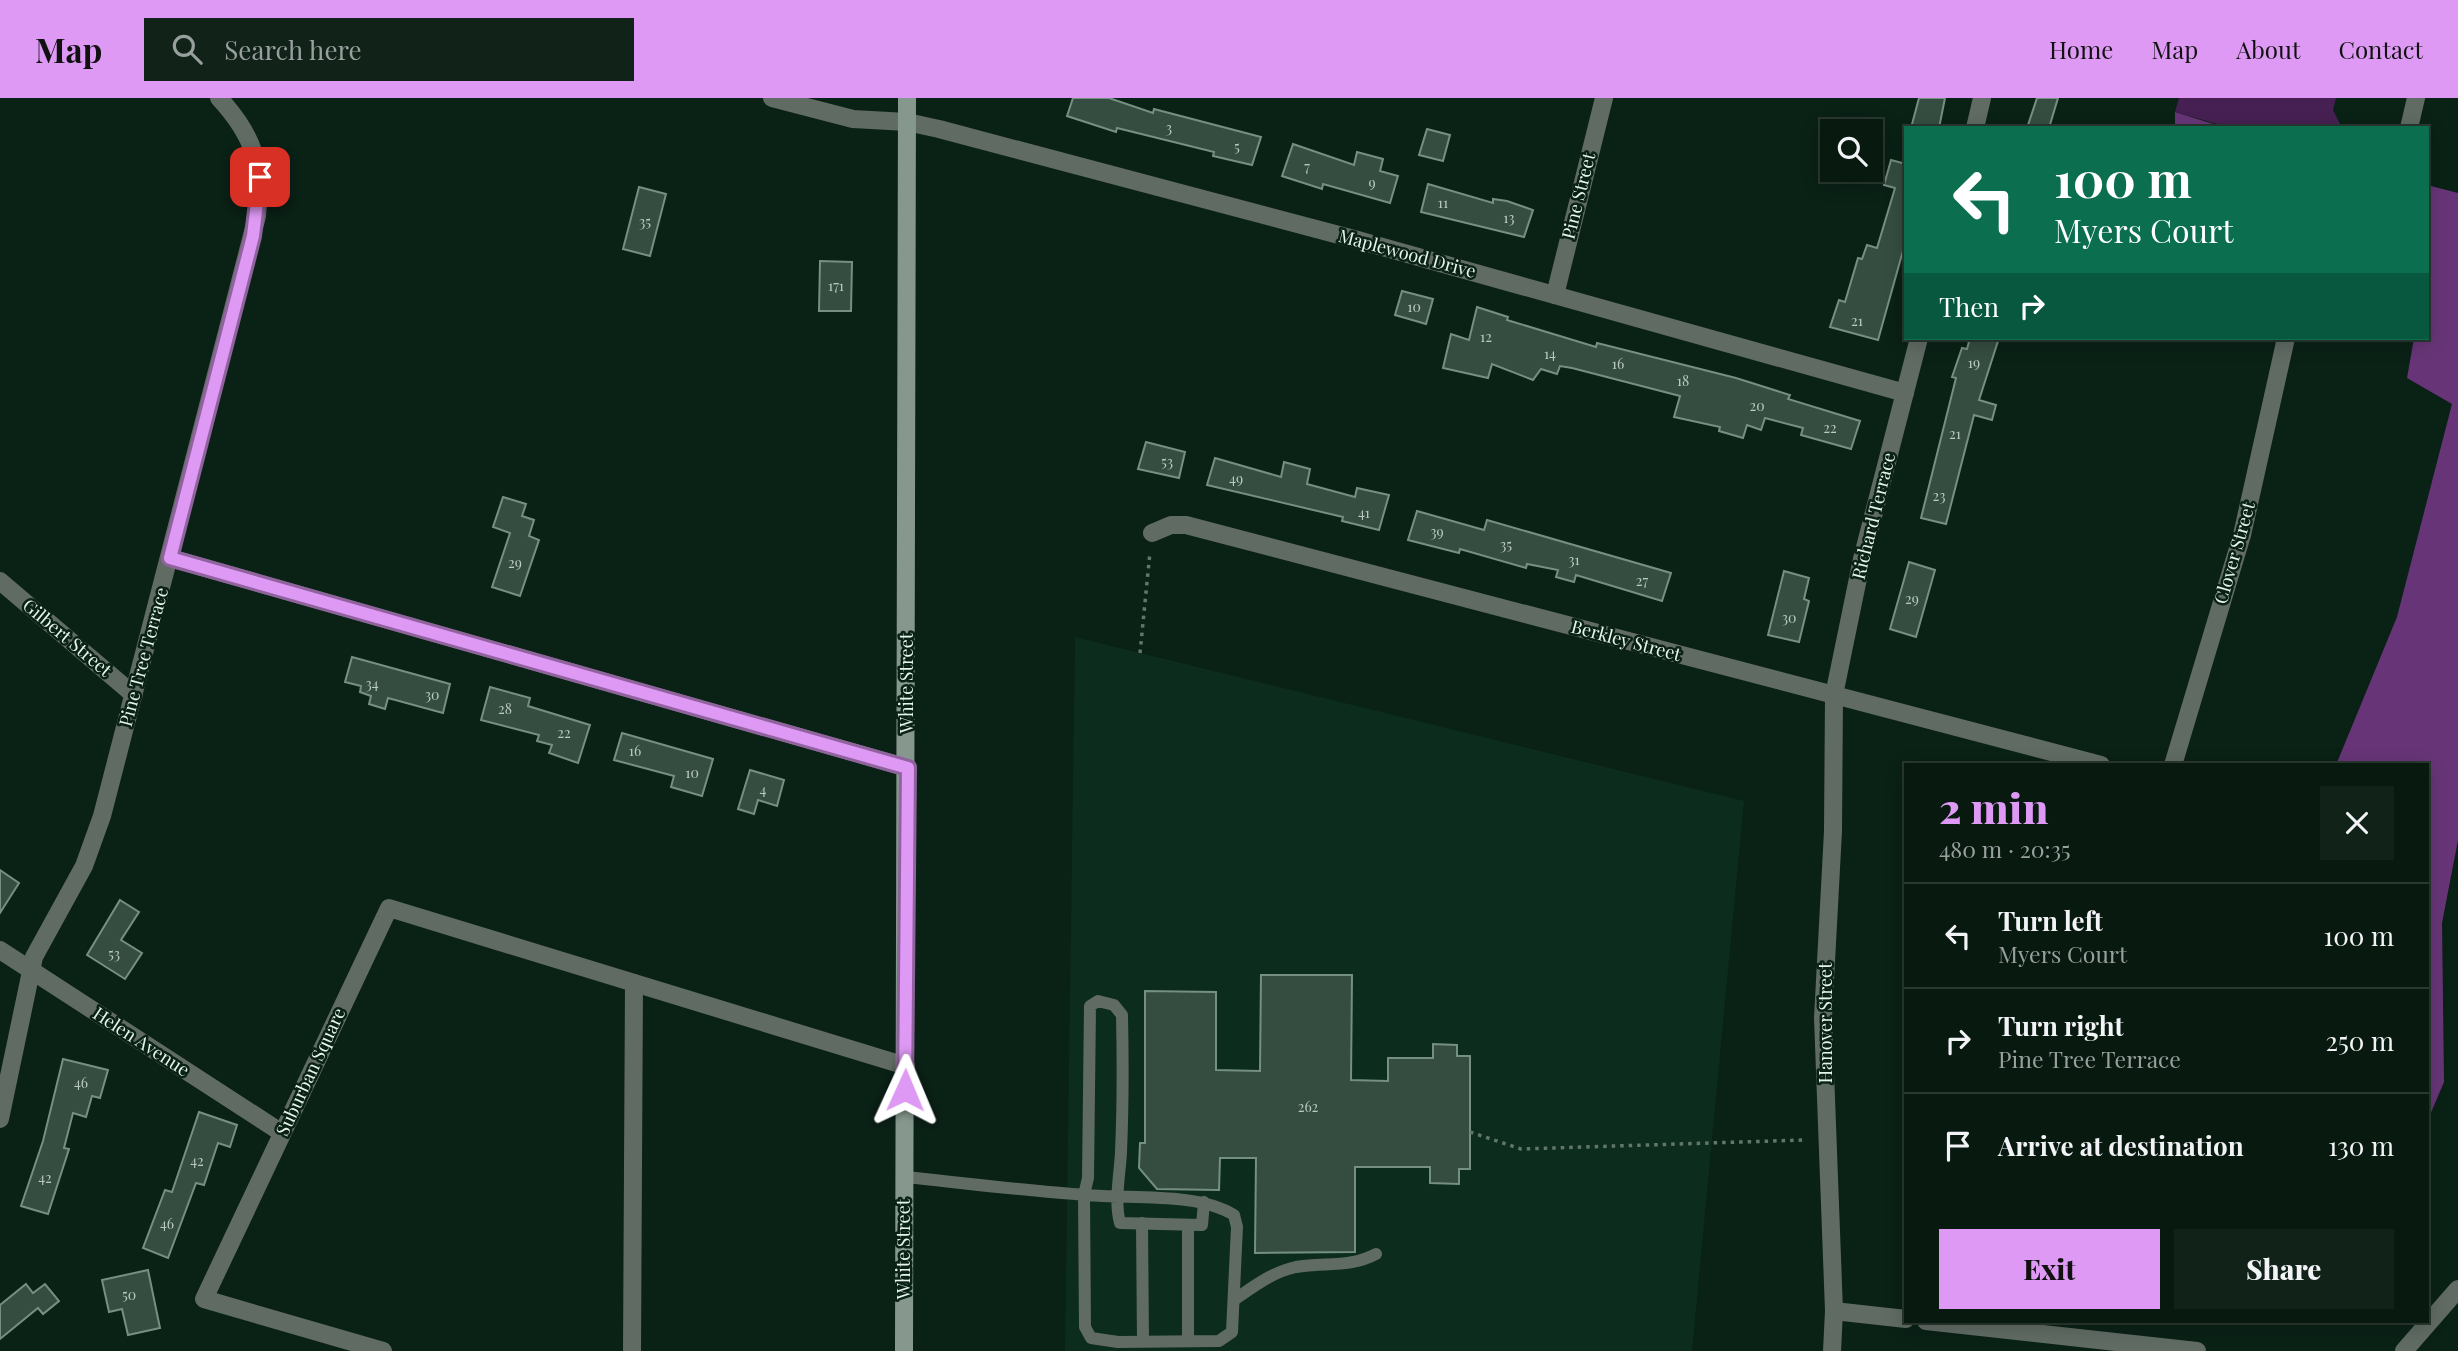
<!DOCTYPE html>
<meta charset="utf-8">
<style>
:root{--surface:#081910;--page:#112219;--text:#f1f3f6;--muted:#98a09f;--line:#293830;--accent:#dd99f3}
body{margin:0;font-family:"Playfair Display",serif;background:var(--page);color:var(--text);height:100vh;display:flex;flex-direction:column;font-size:26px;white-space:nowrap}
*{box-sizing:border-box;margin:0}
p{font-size:23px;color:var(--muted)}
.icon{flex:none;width:38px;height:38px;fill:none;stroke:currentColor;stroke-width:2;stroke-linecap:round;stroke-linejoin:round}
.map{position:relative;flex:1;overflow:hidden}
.panel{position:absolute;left:1904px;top:665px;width:525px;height:560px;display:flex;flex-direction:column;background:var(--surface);border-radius:0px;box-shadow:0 4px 18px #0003,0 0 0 2px var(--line)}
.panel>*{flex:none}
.hud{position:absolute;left:1904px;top:28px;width:525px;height:214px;border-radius:0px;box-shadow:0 4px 18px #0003,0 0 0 2px var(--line);background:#0b6e4f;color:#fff;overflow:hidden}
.fabs{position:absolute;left:1820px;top:21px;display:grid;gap:14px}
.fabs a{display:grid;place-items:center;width:63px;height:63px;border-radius:0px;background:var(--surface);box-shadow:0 4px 18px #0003,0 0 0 2px var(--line);font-size:35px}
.pin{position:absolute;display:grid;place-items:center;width:60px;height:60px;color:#fff;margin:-30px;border-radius:14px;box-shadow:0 4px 10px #0006}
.me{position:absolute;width:77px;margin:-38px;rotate:1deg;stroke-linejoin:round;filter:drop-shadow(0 0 5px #0008)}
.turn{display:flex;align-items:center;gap:24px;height:147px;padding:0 35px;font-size:32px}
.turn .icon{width:91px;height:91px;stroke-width:2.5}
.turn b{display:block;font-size:49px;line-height:60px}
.then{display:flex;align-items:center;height:66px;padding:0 35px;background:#0003;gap:14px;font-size:26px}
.round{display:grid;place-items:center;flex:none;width:74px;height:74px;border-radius:0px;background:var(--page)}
.head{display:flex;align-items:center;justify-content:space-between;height:119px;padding:0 35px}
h1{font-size:42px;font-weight:800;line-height:52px;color:var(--accent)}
.action{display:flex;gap:14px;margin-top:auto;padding:14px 35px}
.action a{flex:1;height:80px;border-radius:0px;background:var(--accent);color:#111;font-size:28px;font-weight:800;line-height:80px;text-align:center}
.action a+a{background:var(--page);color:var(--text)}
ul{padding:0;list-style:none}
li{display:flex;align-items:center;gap:21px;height:105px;padding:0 35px;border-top:2px solid var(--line)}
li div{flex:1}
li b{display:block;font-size:26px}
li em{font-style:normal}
header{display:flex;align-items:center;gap:42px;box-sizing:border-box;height:98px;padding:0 35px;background:var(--accent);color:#111}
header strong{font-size:33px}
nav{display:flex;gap:38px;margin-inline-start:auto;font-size:24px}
.search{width:490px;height:63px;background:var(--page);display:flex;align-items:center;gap:18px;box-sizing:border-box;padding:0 24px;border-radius:0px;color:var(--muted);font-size:26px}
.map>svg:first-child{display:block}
</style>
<header>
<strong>Map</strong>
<div class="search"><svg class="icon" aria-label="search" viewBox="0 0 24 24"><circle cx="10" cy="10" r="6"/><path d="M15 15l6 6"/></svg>Search here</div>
<nav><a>Home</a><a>Map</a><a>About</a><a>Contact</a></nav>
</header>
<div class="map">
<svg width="2458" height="1253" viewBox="0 0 2458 1253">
<rect width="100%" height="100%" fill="#0a2116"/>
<!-- built -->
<path fill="#0c2c1e" d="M1075,539L1744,703L1692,1253H1065Z"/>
<!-- green -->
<path fill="#462052" d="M2179,0H2336L2333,12L2342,30H2231L2175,14Z"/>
<!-- forest -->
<g fill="#673577">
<path d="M2175,14L2226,30H2175Z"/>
<path d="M2427,87L2458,95V742L2442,825L2444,984L2427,1024V667H2336L2397,519L2452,306L2407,280L2414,240H2427Z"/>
</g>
<!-- building -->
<g fill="#354d40" stroke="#758f80" stroke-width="2">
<path d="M1073,0H1109L1153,15L1154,11L1261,39L1252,67L1213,58L1214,54L1117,30L1116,34L1067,18Z"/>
<path d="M1919,0H1945L1939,30H1911Z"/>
<path d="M2037,0H2058L2049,30H2027Z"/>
<path d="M1427,31L1450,37L1443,63L1419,57Z"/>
<path d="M1293,46L1354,67L1357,54L1383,61L1380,73L1398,78L1390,105L1323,86L1322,91L1282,78Z"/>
<path d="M1891,62L1906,66V142L1878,242L1830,229L1839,202L1845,204L1858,160L1862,161L1867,147L1877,150L1895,90L1884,87Z"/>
<path d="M1428,86L1493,105V101L1507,103L1533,112L1524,139L1421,114Z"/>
<path d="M639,89L666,96L650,158L623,151Z"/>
<path d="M820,163L852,164L851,213H819Z"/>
<path d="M1402,193L1433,201L1426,226L1395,217Z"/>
<path d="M1477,209L1508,219L1507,222L1596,249L1597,245L1736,280L1790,297L1788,301L1860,323L1851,351L1801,337L1803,330L1765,320L1761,332L1747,327L1743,340L1719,333L1720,329L1674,319L1680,298L1572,270L1560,268L1557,276L1541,271L1533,282L1492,266L1488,280L1443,270L1451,236L1469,242Z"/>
<path d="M1970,240H1999L1979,302L1996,307L1992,322L1974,317L1946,426L1921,420L1956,280L1952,279L1962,250L1967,251Z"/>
<path d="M1146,344L1185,354L1179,380L1138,371Z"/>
<path d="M1215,360L1281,379L1284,364L1310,371L1307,386L1355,399L1357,390L1389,397L1379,432L1342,423L1343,419L1207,387Z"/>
<path d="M503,399L526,406L522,418L534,422L529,438L539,442L520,498L492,489L510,435L493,429Z"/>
<path d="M1417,413L1484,432L1487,422L1671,475L1662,503L1576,477L1574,484L1556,479L1558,472L1527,466L1526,470L1460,451L1459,455L1408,442Z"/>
<path d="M1909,464L1935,472L1916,539L1890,531Z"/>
<path d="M1784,473L1809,480L1804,501L1809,503L1799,544L1768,537Z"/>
<path d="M352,559L450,586L443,615L388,600L385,611L369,606L371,598L360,594L361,588L345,584Z"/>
<path d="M490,589L530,600L528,608L590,627L578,665L549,655L552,647L537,643L539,637L481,622Z"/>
<path d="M622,635L713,661L702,698L671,689L674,678L614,662Z"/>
<path d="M750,672L784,682L777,708L758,702L754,716L738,711Z"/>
<path d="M0,772L19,785L0,815Z"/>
<path d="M120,802L139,814L121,842L142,855L125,881L87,857Z"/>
<path d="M1261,877H1352L1351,982L1388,983V960H1433V946L1457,947V958H1470V1071H1459V1086L1430,1085V1069H1355V1154L1255,1155L1256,1060H1220L1219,1092L1157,1091L1139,1070L1140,1045H1145V893L1216,894V972L1260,973Z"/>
<path d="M63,961L108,972L100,1000L92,998L86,1019L73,1015L64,1050L69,1051L48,1116L21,1108L43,1043Z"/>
<path d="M199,1014L237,1027L230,1049L218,1045L204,1087L196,1085L168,1160L143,1150L165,1092L172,1094Z"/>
<path d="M148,1172L160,1230L128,1237L122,1211L109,1214L102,1182Z"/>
<path d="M26,1186L33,1195L45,1186L59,1203L43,1216L38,1210L0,1241V1207Z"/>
</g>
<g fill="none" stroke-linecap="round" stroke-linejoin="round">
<!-- path -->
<g stroke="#63766d" stroke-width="3.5" stroke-dasharray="3.5 5" stroke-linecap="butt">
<path d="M1140,555L1150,454"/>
<path d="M1470,1034L1521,1051L1804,1042"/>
</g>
<!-- lane -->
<g stroke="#606b64" stroke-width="12">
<path d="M905,1079C965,1085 1026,1093 1087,1097C1131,1101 1197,1094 1234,1117L1237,1129L1232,1234L1219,1243L1118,1244L1091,1240L1085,1229L1084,1097L1088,1080L1090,908L1098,903L1114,907L1122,917C1123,963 1123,1008 1121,1054C1120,1076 1114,1103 1120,1125L1202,1127L1204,1104"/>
<path d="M1142,1125L1143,1243"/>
<path d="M1188,1127V1243"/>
<path d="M1234,1202C1253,1189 1272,1174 1296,1169C1324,1164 1350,1170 1376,1156"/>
</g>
<!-- street -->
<g stroke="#606b64" stroke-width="18">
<path d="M772,0L853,21L907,24L939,31L1354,141L1905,295"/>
<path d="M1975,30L1982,0"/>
<path d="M2409,30L2416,0"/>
<path d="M1555,197L1604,0"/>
<path d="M1152,435L1171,427H1186L2101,667"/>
<path d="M170,460L908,670"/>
<path d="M0,483L134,597"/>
<path d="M2173,667L2242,437L2286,240"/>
<path d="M0,852L282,1035"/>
<path d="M0,1021L34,859L84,768L102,718L257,118C263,67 254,38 219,0"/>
<path d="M1834,1213L1906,1221"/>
<path d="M1926,1223L2197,1253"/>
<path d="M383,1253L204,1201L389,810L906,968"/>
<path d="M632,1253L634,885"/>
<path d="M1832,1253L1834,1213L1823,920L1833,733L1834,597L1862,461L1919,240"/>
<path d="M2404,1253L2458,1191"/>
</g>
<!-- secondary -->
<path stroke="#86988e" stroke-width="18" d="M904,1253L907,0"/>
</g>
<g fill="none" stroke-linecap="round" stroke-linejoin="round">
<defs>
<path id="route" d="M260,79L253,138L170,460L908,670L905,992"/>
</defs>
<!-- route casing -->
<use href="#route" stroke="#90639e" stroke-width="18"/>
<!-- route -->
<use href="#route" stroke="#dd99f3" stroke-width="12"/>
</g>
<g text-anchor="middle" stroke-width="5" stroke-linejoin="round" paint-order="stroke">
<!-- number labels -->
<g font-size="14" fill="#bacac1">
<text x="1169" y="35">3</text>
<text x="1237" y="54">5</text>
<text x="1307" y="74">7</text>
<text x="1372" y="90">9</text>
<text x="1443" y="110">11</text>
<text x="1509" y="125">13</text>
<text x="645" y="129">35</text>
<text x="836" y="193">171</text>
<text x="1414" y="214">10</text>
<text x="1857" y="228">21</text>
<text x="1486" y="244">12</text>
<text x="1550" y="261">14</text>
<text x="1974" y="270">19</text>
<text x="1618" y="271">16</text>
<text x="1683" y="288">18</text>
<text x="1757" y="313">20</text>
<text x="1830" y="335">22</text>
<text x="1955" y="341">21</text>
<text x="1167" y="369">53</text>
<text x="1236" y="386">49</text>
<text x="1939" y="403">23</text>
<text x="1364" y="420">41</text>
<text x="1437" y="439">39</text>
<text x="1506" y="452">35</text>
<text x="1574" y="467">31</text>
<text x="515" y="470">29</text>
<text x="1642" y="488">27</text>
<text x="1912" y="506">29</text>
<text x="1789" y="525">30</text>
<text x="372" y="591">34</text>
<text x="432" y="602">30</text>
<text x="505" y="616">28</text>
<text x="564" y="640">22</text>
<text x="635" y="658">16</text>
<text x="692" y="680">10</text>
<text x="763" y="697">4</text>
<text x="114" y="861">53</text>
<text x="81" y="990">46</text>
<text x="1308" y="1014">262</text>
<text x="197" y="1068">42</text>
<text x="45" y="1085">42</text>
<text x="167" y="1131">46</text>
<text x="129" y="1202">50</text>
</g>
<!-- street labels -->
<g font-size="18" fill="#e6f4ec" stroke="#0a2116">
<text transform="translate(1579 98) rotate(-76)" y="6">Pine Street</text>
<text transform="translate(1407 156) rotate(15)" y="6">Maplewood Drive</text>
<text transform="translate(1874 418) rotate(-76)" y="6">Richard Terrace</text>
<text transform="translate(2235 455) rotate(-74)" y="6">Clover Street</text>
<text transform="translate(67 540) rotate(40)" y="6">Gilbert Street</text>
<text transform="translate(1626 543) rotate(15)" y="6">Berkley Street</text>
<text transform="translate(144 559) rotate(-75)" y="6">Pine Tree Terrace</text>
<text transform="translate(907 585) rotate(-90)" y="6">White Street</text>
<text transform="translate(1826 925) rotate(-90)" y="6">Hanover Street</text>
<text transform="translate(141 944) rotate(33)" y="6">Helen Avenue</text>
<text transform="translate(311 974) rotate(-65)" y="6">Suburban Square</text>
<text transform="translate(904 1151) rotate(-90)" y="6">White Street</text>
</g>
</g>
</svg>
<div class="fabs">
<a><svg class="icon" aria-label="search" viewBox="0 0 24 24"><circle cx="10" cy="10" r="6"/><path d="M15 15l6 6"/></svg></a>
</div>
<div class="pin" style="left:260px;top:79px;background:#d93025"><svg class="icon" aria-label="arrive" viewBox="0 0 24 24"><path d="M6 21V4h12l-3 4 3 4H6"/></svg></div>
<svg class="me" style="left:905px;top:992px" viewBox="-20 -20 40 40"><path d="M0-17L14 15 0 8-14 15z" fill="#dd99f3" stroke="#fff" stroke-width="4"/></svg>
<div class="hud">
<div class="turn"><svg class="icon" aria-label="left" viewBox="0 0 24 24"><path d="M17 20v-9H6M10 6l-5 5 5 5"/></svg><div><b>100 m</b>Myers Court</div></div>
<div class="then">Then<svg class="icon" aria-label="right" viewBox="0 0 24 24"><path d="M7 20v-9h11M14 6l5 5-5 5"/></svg></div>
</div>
<section class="panel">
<div class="head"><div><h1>2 min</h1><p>480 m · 20:35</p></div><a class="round"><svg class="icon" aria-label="close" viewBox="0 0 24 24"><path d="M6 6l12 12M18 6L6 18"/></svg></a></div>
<ul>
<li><svg class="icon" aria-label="left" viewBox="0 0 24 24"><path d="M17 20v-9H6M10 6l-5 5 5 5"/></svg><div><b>Turn left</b><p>Myers Court</p></div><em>100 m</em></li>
<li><svg class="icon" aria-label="right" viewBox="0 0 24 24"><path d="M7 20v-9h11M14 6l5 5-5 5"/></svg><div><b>Turn right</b><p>Pine Tree Terrace</p></div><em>250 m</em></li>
<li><svg class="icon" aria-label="arrive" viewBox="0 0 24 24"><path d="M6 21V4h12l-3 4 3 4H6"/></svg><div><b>Arrive at destination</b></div><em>130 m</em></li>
</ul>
<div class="action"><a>Exit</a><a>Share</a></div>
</section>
</div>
